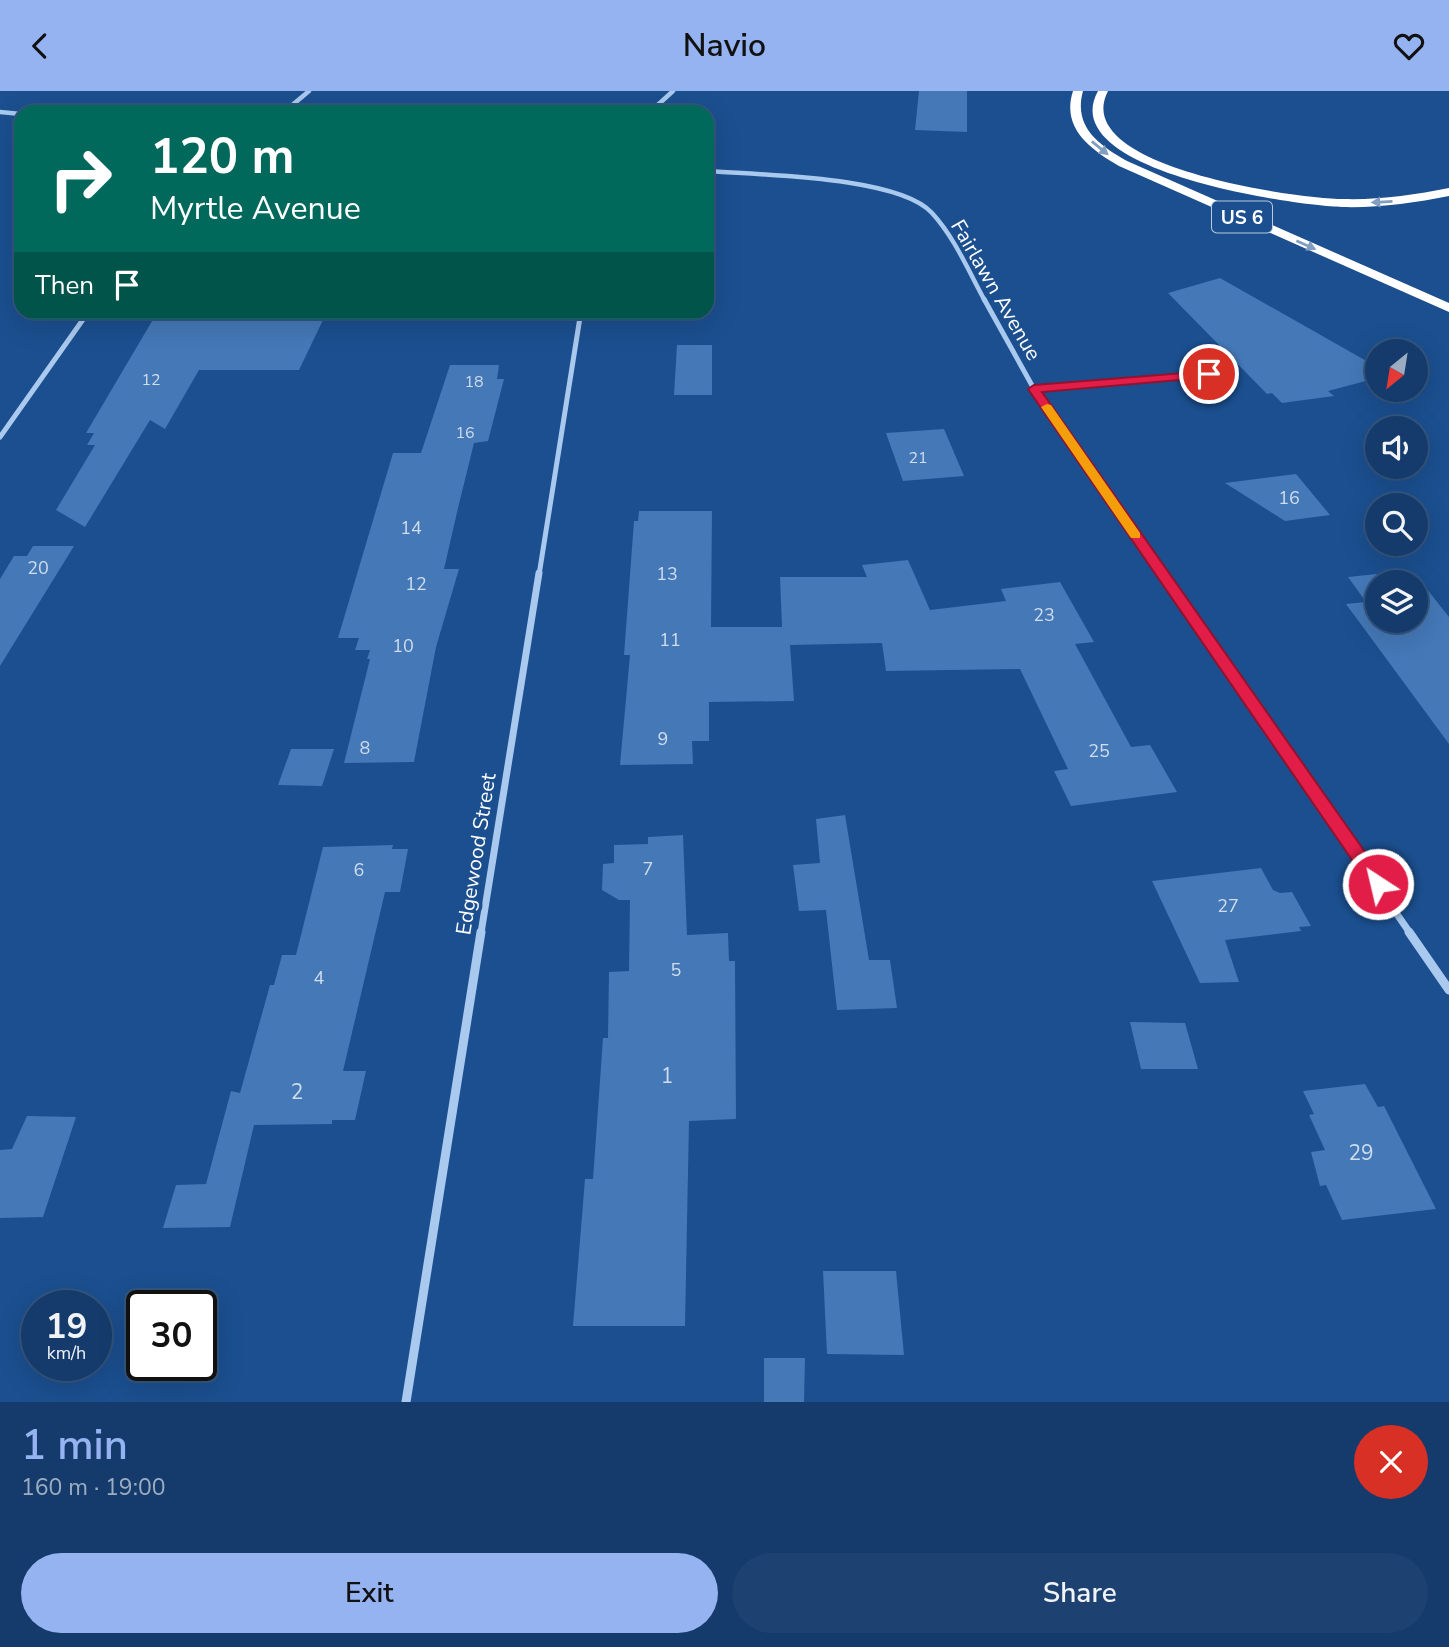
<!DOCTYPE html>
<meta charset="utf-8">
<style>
:root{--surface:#143b6b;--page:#1d4271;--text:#f1f3f6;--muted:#9dadc1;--line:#33557e;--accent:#95b2f1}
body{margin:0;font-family:"Nunito Sans",sans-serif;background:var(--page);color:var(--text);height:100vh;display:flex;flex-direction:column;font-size:26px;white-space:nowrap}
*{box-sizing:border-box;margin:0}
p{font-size:23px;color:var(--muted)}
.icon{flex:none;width:38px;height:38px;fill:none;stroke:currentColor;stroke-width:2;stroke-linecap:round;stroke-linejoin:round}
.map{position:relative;height:1311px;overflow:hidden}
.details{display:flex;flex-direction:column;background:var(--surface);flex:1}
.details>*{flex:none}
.hud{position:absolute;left:14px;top:14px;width:700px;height:214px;border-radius:21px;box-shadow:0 7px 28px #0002,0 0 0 2px var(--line);background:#00695c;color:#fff;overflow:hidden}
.needle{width:46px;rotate:210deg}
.controls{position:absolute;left:1365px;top:248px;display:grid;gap:14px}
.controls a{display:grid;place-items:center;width:63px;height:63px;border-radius:50%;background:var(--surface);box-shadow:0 7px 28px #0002,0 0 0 2px var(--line);font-size:35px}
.speed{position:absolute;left:21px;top:1199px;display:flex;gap:14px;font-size:35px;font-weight:700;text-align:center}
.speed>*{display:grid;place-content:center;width:91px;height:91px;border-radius:50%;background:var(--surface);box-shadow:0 7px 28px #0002,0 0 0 2px var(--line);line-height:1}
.speed small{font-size:18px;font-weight:400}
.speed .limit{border:4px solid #111;border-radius:10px;background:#fff;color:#111}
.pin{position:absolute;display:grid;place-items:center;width:60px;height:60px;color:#fff;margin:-30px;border:4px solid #fff;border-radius:50%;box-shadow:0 2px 7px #0007}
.me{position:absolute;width:77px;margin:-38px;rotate:325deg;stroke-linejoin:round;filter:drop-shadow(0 0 5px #0008)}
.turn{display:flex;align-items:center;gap:24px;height:147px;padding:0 21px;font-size:32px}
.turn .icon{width:91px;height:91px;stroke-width:2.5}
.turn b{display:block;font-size:49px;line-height:60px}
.then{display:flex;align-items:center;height:66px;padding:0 21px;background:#0003;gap:14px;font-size:26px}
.round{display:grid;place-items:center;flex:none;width:74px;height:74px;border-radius:37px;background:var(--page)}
.head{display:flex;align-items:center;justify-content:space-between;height:119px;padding:0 21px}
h1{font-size:42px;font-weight:600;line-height:52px;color:var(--accent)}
.cta{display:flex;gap:14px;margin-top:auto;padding:14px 21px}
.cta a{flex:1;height:80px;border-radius:42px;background:var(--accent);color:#111;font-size:28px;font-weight:600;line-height:80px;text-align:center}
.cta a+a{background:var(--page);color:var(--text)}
header{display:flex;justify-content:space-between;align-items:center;height:91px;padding:0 21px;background:var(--accent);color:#111;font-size:32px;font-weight:600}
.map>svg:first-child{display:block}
</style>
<header><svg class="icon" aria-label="back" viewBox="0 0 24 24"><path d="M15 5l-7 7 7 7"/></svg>Navio<svg class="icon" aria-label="heart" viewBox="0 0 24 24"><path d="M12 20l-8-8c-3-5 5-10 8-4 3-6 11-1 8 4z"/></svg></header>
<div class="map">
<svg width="1449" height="1311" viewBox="0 0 1449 1311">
<rect width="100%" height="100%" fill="#1b4f8f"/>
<!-- building -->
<g fill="#4478b7" fill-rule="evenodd">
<path d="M919,0H967V41L915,39Z"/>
<path d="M1220,187L1377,276V287L1328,300L1334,305L1282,312L1272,302L1267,303L1168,202Z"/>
<path d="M158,220H215L212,228L323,229L299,279H199L165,338L150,329L85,436L56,419L95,354H87L94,342H86Z"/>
<path d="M677,254H712V304H674Z"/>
<path d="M450,274H499L497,288H504L488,350L474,352L458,417L444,478H459L436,556L414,671L344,672L370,568H367L370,559H355L359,547H338L393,362H421Z"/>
<path d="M944,338L964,385L903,390L886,342Z"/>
<path d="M1296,383L1330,424L1285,430L1225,392Z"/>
<path d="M639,420H712L711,536H782L780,486H867L862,474L908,469L930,519L1006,510L1001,498L1060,491L1094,551L1075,553L1131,656L1150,654L1177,701L1071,715L1054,680L1068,678L1020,578L886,580L882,552L790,554L794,610L709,611V650H692L693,673L620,674L630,564H624L634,430H638Z"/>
<path d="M33,455H74L0,575V488L14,465H27Z"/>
<path d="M1406,480L1415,483L1449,526V653L1346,513L1366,511L1348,486ZM1377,492H1416V530H1377Z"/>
<path d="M291,658H334L322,695L278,694Z"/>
<path d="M845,724L869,869H890L897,917L837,919L826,819L799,820L793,774L820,772L816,728Z"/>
<path d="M683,744L687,844L728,842L729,870H735L736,1028L689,1030L685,1235H573L585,1088H593L603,947H608L609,881L629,880L630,809H619L602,799L603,773L614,772V754L648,753V746Z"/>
<path d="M393,754L392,758H408L400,801H385L343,980H366L355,1029H332V1033L254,1034L230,1136L163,1137L176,1094L206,1093L231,1000L240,1002L270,894H274L282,864H296L323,756Z"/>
<path d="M1261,777L1273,799L1280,802L1292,801L1311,835L1299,836L1301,840L1225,849L1239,891L1200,892L1152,790Z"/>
<path d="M1130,931L1185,932L1198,978H1141Z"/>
<path d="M1365,993L1378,1016L1384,1015L1436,1118L1342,1129L1326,1094L1320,1095L1311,1061L1325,1059L1309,1024L1314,1023L1303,1000Z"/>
<path d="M27,1025L76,1026L43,1126L0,1127V1059L12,1058Z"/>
<path d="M823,1180H896L904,1264L827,1263Z"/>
<path d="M764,1267H805L804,1311H764Z"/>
</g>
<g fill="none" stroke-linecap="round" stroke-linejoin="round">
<!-- street-far3 -->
<g stroke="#a9c9ee" stroke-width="4.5">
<path d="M0,21L21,23"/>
<path d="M284,21L309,0"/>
<path d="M650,21L673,0"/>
<path d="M707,80C759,84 899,85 932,122C955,147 969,181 985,210"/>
</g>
<!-- street-far2 -->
<g stroke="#a9c9ee" stroke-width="5">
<path d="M984,208L1034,298L1162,484"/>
<path d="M1034,298L1209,283"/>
<path d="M0,346L89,220"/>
<path d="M539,484L581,220"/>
</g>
<!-- street-far1 -->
<g stroke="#a9c9ee" stroke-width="7">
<path d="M1161,482L1410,842"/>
<path d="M481,842L539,482"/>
</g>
<!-- street -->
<g stroke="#a9c9ee" stroke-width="9">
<path d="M1409,841L1449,899"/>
<path d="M406,1311L481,841"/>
</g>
<!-- highway -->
<g fill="#fff" fill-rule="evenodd">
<path d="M1073,0H1083C1073,36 1099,54 1127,70L1449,212V221L1119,75C1090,58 1061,37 1073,0Z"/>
<path d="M1098,0H1108C1068,77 1300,108 1343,108C1379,109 1414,104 1449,97V105C1414,112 1378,117 1342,116C1298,115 1053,81 1098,0Z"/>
</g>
</g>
<!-- one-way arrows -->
<defs><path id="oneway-solid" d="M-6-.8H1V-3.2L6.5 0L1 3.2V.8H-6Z" transform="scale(1.75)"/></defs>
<g fill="#829ec1">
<use href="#oneway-solid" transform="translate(1100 57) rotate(39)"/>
<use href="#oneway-solid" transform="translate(1382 111) rotate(177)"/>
<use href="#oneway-solid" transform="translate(1306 154) rotate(24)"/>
</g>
<!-- route -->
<path fill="#e11d48" stroke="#92132f" stroke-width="2" d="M1209,280L1215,283L1213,286L1042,301L1384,788L1387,793L1384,798H1372L1028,298L1034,294Z"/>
<!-- slow -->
<path fill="#f59e0b" d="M1047,313L1051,314L1140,442V447H1131L1041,316Z"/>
<g text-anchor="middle" stroke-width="7" stroke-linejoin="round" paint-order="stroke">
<!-- far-number labels -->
<g font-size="16" fill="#d0dded">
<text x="151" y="294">12</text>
<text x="474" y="296">18</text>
<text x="465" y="347">16</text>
<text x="918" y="372">21</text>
</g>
<!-- number labels -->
<g font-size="18" fill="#d0dded">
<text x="1289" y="413">16</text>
<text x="411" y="443">14</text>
<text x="38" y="483">20</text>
<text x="667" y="489">13</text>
<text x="416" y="499">12</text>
<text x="1044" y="530">23</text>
<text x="670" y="555">11</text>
<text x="403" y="561">10</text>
<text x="663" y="654">9</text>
<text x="365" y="663">8</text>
<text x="1099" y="666">25</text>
<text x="648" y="784">7</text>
<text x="359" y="785">6</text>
<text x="1228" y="821">27</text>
<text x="676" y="885">5</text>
<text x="319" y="893">4</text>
</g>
<!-- shield labels -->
<rect fill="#1b4f8f" stroke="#bbcadd" stroke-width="2" x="1212" y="110.5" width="60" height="31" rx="5"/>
<g font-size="19" font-weight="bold" fill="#fff">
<text x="1242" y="133">US 6</text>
</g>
<!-- street labels -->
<g font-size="21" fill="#fff" stroke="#1b4f8f">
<text transform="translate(996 199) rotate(60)" y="7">Fairlawn Avenue</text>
<text transform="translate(476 763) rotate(-81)" y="7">Edgewood Street</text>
</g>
<!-- near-number labels -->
<g font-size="21" fill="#d0dded">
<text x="667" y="992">1</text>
<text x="297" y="1008">2</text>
<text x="1361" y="1069">29</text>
</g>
</g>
</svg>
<div class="controls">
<a><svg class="needle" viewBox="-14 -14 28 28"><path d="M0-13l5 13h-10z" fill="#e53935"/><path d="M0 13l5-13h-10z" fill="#9dadc1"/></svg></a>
<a><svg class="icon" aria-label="sound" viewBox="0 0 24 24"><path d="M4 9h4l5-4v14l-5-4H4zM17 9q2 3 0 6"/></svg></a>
<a><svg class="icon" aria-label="search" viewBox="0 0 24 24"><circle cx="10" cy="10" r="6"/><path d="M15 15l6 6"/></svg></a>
<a><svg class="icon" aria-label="layers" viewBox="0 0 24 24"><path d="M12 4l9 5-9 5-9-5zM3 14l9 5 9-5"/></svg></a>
</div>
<div class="speed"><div>19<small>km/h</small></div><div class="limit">30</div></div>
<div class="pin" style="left:1209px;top:283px;background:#d93025"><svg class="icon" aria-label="arrive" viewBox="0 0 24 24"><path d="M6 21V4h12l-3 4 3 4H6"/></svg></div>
<svg class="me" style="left:1378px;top:793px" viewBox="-20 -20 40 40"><circle r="17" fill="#e11d48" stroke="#fff" stroke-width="3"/><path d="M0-11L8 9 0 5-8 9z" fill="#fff"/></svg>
<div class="hud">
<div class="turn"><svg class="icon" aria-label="right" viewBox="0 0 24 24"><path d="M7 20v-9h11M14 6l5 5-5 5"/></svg><div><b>120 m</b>Myrtle Avenue</div></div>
<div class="then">Then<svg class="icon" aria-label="arrive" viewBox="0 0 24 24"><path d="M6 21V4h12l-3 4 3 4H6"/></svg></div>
</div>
</div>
<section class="details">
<div class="head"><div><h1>1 min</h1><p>160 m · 19:00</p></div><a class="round" style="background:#d93025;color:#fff"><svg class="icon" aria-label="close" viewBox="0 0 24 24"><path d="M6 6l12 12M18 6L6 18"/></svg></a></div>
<div class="cta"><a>Exit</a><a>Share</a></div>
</section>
